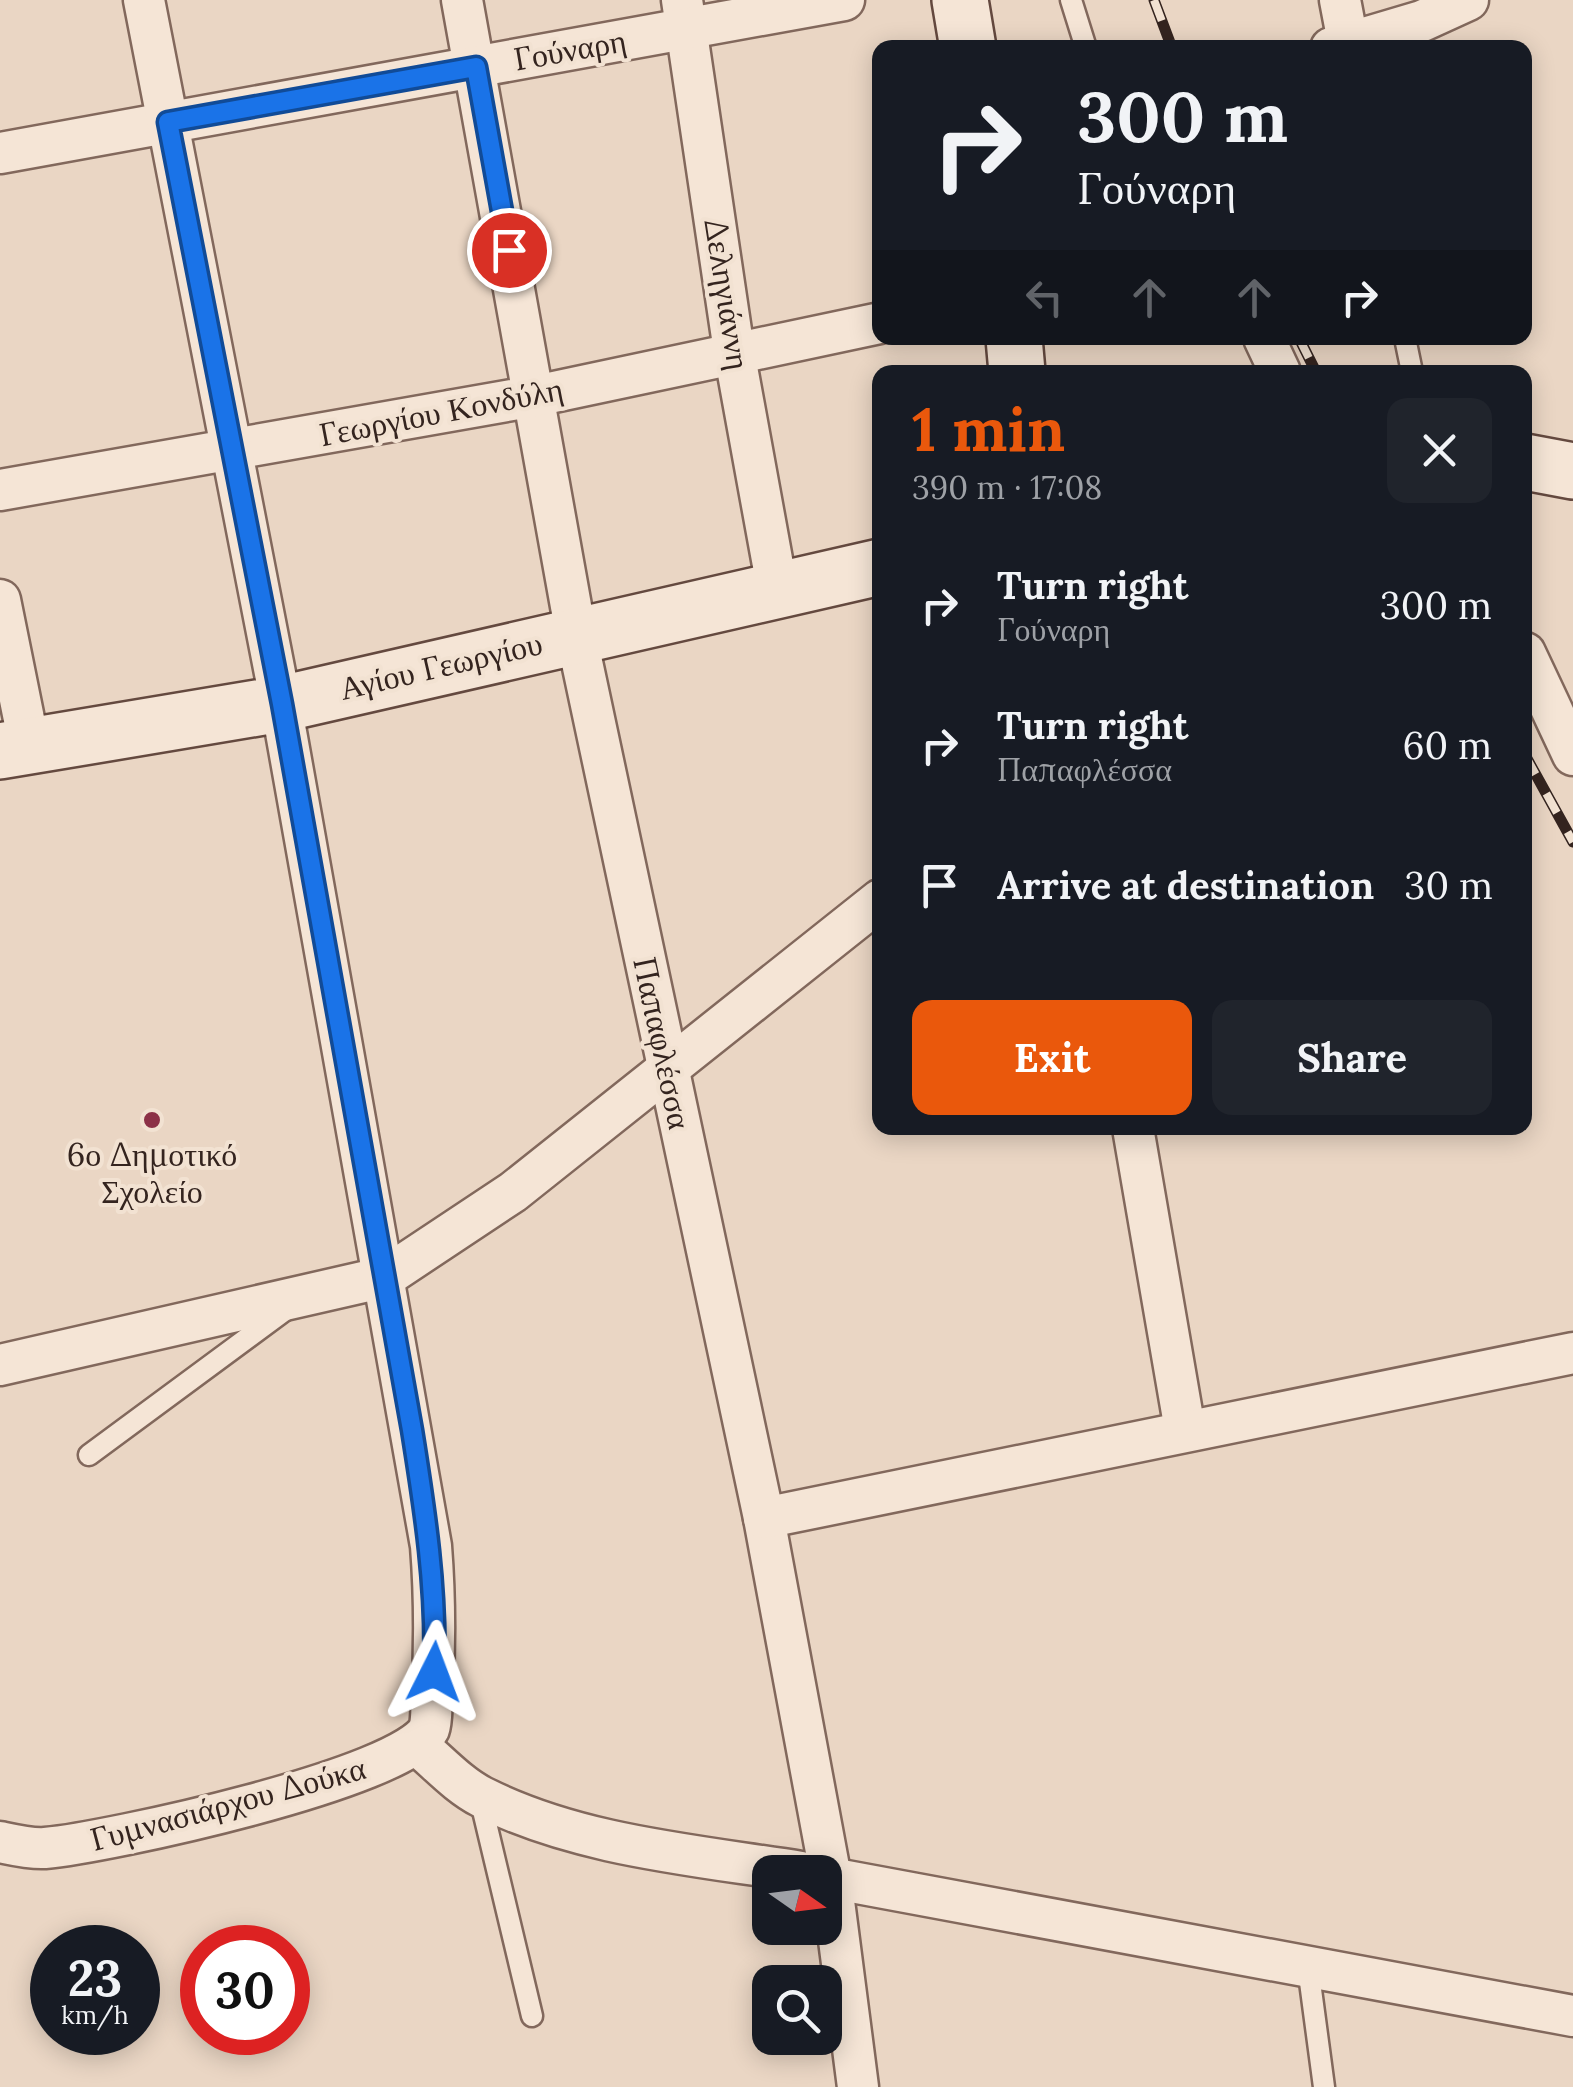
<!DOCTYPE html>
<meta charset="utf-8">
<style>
:root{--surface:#171b24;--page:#20242c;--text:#f1f3f6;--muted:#9ea1a6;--accent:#ea580c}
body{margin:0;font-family:Lora,serif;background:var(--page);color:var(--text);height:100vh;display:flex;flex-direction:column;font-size:38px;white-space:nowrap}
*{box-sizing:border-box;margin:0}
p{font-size:32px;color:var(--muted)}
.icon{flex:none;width:55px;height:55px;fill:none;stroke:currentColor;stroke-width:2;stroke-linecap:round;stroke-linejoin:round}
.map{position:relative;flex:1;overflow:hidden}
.drawer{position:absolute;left:872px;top:365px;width:660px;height:770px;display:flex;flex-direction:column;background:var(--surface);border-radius:20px;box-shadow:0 5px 25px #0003}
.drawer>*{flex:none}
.top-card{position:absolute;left:872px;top:40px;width:660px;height:305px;border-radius:20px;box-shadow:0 5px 25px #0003;background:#171b24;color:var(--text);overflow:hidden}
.needle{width:65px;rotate:104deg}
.buttons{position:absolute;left:752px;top:1855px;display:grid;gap:20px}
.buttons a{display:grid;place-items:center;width:90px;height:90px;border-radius:20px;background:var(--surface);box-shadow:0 5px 25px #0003;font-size:50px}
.speed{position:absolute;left:30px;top:1925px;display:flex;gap:20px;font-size:50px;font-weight:700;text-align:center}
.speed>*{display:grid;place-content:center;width:130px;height:130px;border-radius:50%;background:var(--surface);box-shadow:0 5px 25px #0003;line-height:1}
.speed small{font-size:25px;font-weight:400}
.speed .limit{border:15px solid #d22;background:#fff;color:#111}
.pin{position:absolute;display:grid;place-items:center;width:85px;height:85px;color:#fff;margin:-42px;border:5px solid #fff;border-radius:50%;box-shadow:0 2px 10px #0007}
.me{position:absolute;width:110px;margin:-55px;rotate:3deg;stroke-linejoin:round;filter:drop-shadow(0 0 8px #0008)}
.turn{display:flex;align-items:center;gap:35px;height:210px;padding:0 40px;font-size:45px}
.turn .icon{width:130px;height:130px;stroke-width:2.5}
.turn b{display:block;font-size:70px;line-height:85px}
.lanes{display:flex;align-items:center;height:95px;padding:0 40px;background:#0003;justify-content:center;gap:50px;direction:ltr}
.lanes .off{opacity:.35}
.round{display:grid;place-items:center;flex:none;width:105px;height:105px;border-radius:20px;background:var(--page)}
.summary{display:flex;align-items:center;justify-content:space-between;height:170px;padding:0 40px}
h1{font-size:60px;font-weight:700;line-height:75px;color:var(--accent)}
.primary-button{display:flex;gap:20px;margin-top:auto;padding:20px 40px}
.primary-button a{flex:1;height:115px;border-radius:20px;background:var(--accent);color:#fff;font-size:40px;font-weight:700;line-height:115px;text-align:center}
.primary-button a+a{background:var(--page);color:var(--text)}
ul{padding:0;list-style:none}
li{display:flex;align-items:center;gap:30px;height:140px;padding:0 40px}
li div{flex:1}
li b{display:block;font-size:38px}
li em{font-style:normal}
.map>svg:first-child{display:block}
</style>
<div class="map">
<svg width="1573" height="2087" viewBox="0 0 1573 2087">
<rect width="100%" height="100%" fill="#ead6c4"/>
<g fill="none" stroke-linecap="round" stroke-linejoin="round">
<defs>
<g id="lane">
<path d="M1071,0L1086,48"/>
<path d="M1405,338L1412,372"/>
<path d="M89,1455L284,1311"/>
<path d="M480,1798L532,2016"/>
<path d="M1308,1967L1324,2087"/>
</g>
<g id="street">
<path d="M462,0L576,634L764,1518L831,1878L858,2087"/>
<path d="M682,0L734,351L777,587"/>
<path d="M1340,0L1348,42"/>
<path d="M1331,48L1422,21L1468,0"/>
<path d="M0,153L844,0"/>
<path d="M1264,338L1280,372"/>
<path d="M0,490L535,396L880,323"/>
<path d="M0,600L29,744"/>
<path d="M1525,653L1573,755"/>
<path d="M1133,1128L1185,1430"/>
<path d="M0,1365L385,1277L513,1192L880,900"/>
<path d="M764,1518L1573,1353"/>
<path d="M416,1744C437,1761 458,1785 482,1797C579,1846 695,1855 801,1872"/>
<path d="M0,1842C14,1845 31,1849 45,1848C105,1843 406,1778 429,1729C432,1721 431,1707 432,1699C435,1647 435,1597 431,1546L281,704L144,0"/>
<path d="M825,1877L1573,2016"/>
</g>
<g id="secondary">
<path d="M960,0L968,48"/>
<path d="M1014,338L1017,372"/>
<path d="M1525,462L1573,471"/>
<path d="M0,751L281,704L880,567"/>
</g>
</defs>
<!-- lane casing -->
<use href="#lane" stroke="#82685c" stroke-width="25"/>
<!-- street casing -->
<use href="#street" stroke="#82685c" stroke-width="45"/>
<!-- secondary casing -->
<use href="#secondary" stroke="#64493f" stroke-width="60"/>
<!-- lane -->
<use href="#lane" stroke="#f5e5d6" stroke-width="20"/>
<!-- street -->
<use href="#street" stroke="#f5e5d6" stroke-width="40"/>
<!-- secondary -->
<use href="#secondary" stroke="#f5e5d6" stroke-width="55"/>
<defs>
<g id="rail">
<path d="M1154,0L1172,48"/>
<path d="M1299,338L1316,372"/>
<path d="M1525,755L1573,842"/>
</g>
</defs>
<!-- rail casing -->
<use href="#rail" stroke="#34241f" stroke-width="11"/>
<!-- rail -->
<use href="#rail" stroke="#f2e2d2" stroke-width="8" stroke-dasharray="22" stroke-linecap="butt"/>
</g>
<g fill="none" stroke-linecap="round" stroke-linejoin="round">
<defs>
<path id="route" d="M434,1672C437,1589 425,1511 412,1430L282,704L168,122L476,67L509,250"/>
</defs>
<!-- route casing -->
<use href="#route" stroke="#114b97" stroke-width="25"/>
<!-- route -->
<use href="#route" stroke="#1a73e8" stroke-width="18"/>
</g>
<!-- markers -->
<circle fill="#8c3147" stroke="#f2e2d2" stroke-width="4" cx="152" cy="1120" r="10"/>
<g text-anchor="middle" stroke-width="8" stroke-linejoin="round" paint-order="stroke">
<!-- street labels -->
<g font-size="32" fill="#34241f" stroke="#f2e2d2">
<text transform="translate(570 50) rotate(-10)" y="11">Γούναρη</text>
<text transform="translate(727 294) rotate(81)" y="11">Δεληγιάννη</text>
<text transform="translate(441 412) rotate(-11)" y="11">Γεωργίου Κονδύλη</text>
<text transform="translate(441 666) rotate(-13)" y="11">Αγίου Γεωργίου</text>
<text transform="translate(662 1043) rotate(78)" y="11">Παπαφλέσσα</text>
<text transform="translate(228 1804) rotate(-15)" y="11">Γυμνασιάρχου Δούκα</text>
</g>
<!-- poi labels -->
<g font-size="32" fill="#34241f" stroke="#f2e2d2">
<text x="152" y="1166">6ο Δημοτικό<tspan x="152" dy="37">Σχολείο</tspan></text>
</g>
</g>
</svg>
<div class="buttons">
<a><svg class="needle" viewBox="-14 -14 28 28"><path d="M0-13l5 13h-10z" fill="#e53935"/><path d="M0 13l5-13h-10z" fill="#9ea1a6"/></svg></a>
<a><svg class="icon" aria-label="search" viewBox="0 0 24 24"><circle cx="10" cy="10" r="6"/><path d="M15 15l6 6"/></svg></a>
</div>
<div class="speed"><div>23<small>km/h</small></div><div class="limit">30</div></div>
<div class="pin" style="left:509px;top:250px;background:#d93025"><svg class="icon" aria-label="arrive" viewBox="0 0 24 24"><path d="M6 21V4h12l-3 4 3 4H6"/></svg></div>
<svg class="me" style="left:434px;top:1672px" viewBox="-20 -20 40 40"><path d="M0-17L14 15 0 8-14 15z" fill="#1a73e8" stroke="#fff" stroke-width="4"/></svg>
<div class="top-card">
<div class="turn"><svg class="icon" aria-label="right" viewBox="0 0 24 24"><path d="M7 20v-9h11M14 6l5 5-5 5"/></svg><div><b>300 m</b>Γούναρη</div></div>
<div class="lanes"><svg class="icon off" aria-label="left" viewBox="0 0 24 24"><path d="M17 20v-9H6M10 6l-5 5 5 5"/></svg><svg class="icon off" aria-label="ahead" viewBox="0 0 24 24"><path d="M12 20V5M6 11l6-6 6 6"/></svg><svg class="icon off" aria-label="ahead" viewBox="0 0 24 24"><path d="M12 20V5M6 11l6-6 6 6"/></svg><svg class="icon" aria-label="right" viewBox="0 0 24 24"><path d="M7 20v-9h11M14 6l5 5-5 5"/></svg></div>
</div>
<section class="drawer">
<div class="summary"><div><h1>1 min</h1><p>390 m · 17:08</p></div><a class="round"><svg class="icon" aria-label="close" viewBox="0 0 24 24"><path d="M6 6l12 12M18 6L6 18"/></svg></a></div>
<ul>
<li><svg class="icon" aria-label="right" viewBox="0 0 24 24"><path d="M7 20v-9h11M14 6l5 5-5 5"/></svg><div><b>Turn right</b><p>Γούναρη</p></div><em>300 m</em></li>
<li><svg class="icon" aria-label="right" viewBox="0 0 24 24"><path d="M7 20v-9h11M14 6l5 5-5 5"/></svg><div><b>Turn right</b><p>Παπαφλέσσα</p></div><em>60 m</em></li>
<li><svg class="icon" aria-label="arrive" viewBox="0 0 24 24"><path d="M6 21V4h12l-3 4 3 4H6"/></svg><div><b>Arrive at destination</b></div><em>30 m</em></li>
</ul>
<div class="primary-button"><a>Exit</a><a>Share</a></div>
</section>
</div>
